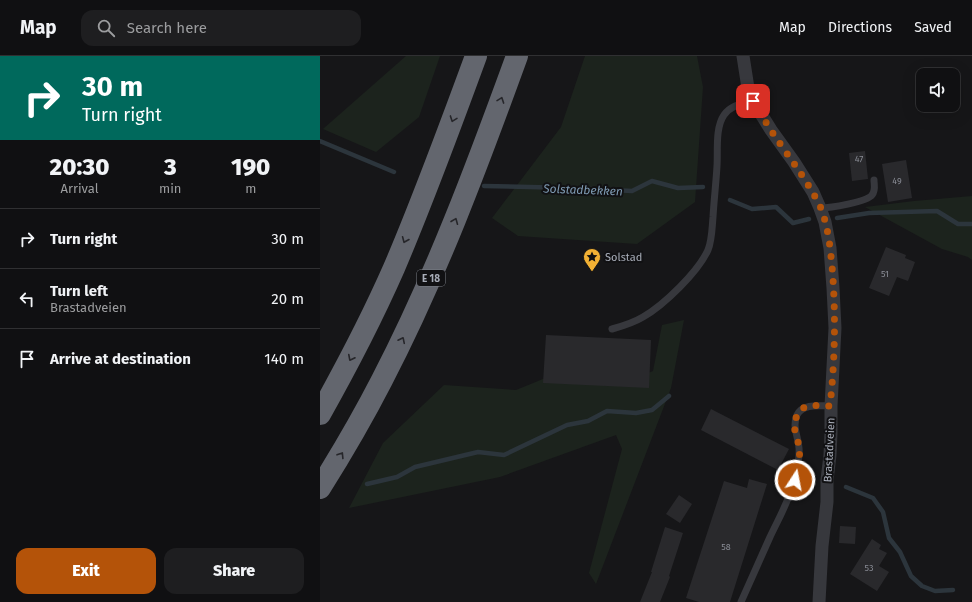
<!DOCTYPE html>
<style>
:root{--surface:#101012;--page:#1e1e20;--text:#f1f3f6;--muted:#9c9d9f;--line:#303032;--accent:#b45309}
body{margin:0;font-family:"Fira Sans",sans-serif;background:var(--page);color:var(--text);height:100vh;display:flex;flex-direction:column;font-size:15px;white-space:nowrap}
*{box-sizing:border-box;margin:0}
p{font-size:13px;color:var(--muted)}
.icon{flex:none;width:22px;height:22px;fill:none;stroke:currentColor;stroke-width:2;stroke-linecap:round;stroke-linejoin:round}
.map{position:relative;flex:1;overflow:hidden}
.drawer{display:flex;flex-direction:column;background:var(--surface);width:320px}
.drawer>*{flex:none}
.banner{background:#00695c;color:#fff;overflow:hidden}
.controls{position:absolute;left:596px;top:12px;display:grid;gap:8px}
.controls a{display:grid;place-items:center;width:44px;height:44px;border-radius:8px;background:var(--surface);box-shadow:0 4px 16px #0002,0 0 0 1px var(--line);font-size:20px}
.pin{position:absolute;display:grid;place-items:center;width:34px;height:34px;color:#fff;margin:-17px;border-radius:8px;box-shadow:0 2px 6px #0006}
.me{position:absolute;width:44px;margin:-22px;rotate:11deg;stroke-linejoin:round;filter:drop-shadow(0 0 3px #0008)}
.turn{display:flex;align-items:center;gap:14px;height:84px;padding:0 16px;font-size:18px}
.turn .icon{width:52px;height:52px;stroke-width:2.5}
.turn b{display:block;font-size:28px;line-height:34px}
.eta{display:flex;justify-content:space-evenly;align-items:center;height:68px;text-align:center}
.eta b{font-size:24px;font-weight:800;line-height:28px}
.primary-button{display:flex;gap:8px;margin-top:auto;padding:8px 16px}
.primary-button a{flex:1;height:46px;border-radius:12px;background:var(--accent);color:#fff;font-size:16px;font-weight:800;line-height:46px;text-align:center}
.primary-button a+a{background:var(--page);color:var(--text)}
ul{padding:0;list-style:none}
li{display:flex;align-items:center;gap:12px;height:60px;padding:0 16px;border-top:1px solid var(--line)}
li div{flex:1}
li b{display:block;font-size:15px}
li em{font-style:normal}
header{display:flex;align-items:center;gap:24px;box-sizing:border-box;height:56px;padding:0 20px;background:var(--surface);border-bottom:1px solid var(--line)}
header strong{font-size:19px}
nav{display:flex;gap:22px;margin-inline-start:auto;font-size:14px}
.search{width:280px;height:36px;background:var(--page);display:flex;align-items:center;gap:10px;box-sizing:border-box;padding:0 14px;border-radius:12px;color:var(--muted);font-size:15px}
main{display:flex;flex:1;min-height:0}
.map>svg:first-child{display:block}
</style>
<header>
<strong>Map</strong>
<div class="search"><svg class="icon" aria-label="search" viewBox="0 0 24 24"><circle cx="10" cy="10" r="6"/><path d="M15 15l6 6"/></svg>Search here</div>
<nav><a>Map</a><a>Directions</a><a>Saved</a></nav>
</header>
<main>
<section class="drawer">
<div class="banner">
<div class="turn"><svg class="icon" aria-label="right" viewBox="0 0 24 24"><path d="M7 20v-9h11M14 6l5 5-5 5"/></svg><div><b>30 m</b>Turn right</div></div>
</div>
<div class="eta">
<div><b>20:30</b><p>Arrival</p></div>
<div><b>3</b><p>min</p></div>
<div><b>190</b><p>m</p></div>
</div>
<ul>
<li><svg class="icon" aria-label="right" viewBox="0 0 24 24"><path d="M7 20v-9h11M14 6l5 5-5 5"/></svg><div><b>Turn right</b></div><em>30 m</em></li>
<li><svg class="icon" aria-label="left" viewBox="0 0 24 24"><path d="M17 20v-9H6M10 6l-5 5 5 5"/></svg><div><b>Turn left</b><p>Brastadveien</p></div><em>20 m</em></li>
<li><svg class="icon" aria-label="arrive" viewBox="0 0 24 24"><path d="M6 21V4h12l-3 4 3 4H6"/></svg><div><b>Arrive at destination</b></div><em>140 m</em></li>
</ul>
<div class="primary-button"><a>Exit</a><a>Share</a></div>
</section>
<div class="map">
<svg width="652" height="546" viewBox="0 0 652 546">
<rect width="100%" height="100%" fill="#161618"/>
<!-- green -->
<g fill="#1c231d">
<path d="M86,0H120L99,61L56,96L3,73Z"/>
<path d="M265,0H377L383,31L375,146L317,188L198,180L172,162L241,71Z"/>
<path d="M652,140V204L648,201L622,193L545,151L594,145Z"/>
<path d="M364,264L351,332L276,528L269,517L302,393L296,379L180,421L29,452L63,387L124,329L196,334L245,314L311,324L333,315L342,269Z"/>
</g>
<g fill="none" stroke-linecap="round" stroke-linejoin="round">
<!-- stream -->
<g stroke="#2c353c" stroke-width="4.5">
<path d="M0,85L74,116"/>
<path d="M164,130L251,132L312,135L332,125L358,132L383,131"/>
<path d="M410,144L432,153L456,151L473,167L489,163"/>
<path d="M517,162L549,157L617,155L638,168H652"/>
<path d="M47,428L77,421L95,411L158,396L184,399L247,369L268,365L287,355L316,357L332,354L349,340"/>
<path d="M526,431L553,442L563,456L569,482L580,496L591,520L602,530L615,535L633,534"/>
</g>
</g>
<!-- building -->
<g fill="#29292c">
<path d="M545,95L548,123L532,125L529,97Z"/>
<path d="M586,104L592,142L568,146L562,108Z"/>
<path d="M566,191L586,199L585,202L595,206L588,225L577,221L569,240L549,232Z"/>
<path d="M226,279L331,284L329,332L223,327Z"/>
<path d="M391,353L469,393L458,414L381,374Z"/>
<path d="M429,423L447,428L410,546H379L366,542L404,425L427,432Z"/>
<path d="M359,439L372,448L360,467L346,458Z"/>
<path d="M520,470L536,471L535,488L519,487Z"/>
<path d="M345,471L363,477L349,520L350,521L340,546H320L332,516H331Z"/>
<path d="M552,483L561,489L559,493L567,497L559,510L569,516L557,535L530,518Z"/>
</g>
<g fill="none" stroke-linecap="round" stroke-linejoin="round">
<!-- service -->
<g stroke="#37383d" stroke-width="7">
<path d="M500,152C510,152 547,146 552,139C556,134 554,129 554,124"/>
<path d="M292,273C303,270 313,267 323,261C344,249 378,216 388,194C392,184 392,172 393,161C394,144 396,127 397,110C398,95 395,72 404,59C411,49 421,48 433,45"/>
<path d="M421,546C431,524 440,503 450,481C459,462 470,443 475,422C477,412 480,402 479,392C478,380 472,370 477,359C483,347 500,350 511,350"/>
</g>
<!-- minor -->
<path stroke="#37383d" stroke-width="13" d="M423,0L428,32L433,45L451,74L474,106L493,136L500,152L505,166L510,192L513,232L515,272L511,350V377L510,399L507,424V446L502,490L499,546"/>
<!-- motorway -->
<g stroke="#63666e" stroke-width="22">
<path d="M0,358C27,310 52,262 74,212C104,142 130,71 156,0"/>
<path d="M0,432C22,397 43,361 62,324C116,220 157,110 197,0"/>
</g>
</g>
<!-- one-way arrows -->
<defs><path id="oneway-chevron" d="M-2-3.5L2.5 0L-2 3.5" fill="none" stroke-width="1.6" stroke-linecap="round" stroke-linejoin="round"/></defs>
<g stroke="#26262a">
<use href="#oneway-chevron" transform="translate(181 44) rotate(-70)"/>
<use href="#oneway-chevron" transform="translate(133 63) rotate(110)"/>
<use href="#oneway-chevron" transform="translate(135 165) rotate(-68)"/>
<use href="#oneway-chevron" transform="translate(85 184) rotate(113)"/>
<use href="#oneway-chevron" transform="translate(82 284) rotate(-64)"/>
<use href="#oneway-chevron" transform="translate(31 302) rotate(117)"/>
<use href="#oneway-chevron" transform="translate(21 399) rotate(-58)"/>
</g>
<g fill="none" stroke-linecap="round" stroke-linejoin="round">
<!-- route -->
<path stroke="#b45309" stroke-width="7" stroke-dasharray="0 12.6" d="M433,45C442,60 451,75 461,89C475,109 489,128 500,150C508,169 510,190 512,210C516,257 515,304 510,350C498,350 480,346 476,362C475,366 474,370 475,375C476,380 478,385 479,390C481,401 477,413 475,424"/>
</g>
<!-- icons -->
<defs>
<symbol id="sight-pin" viewBox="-11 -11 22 30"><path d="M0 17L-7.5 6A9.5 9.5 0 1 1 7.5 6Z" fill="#f2b134" stroke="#111113"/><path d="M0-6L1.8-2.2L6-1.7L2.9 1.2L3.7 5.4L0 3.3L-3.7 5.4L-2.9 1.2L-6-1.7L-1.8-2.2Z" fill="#111"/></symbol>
</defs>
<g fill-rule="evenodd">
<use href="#sight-pin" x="262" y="191" width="20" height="27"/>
</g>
<g text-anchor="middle" stroke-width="4" stroke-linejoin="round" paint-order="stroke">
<!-- number labels -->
<g font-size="9" fill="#888b94">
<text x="539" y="106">47</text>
<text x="577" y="128">49</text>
<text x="565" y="221">51</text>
<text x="406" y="494">58</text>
<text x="549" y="515">53</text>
</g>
<!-- shield labels -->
<rect fill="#111113" stroke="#7b7e86" stroke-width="1" x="97" y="214" width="28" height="16" rx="3"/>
<g font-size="10" font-weight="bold" fill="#a8adb8">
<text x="111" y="226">E 18</text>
</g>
<!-- poi labels -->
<g font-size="11" fill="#a8adb8" stroke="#111113" text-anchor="start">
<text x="285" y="205">Solstad</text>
</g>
<!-- street labels -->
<g font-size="11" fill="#a8adb8" stroke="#111113">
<text transform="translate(509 394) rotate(-87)" y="4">Brastadveien</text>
</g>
<!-- water labels -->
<g font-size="12" font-style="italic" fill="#7f9bb3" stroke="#111113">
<text transform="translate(263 134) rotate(2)" y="4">Solstadbekken</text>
</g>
</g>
</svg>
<div class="controls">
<a><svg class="icon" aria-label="sound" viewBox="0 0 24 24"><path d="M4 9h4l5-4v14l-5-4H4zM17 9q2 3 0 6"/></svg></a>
</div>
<div class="pin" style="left:433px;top:45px;background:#d93025"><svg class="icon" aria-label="arrive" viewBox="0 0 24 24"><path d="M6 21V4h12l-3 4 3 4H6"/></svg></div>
<svg class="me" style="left:475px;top:424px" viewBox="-20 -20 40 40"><circle r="17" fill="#b45309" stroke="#fff" stroke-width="3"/><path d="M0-11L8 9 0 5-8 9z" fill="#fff"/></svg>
</div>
</main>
